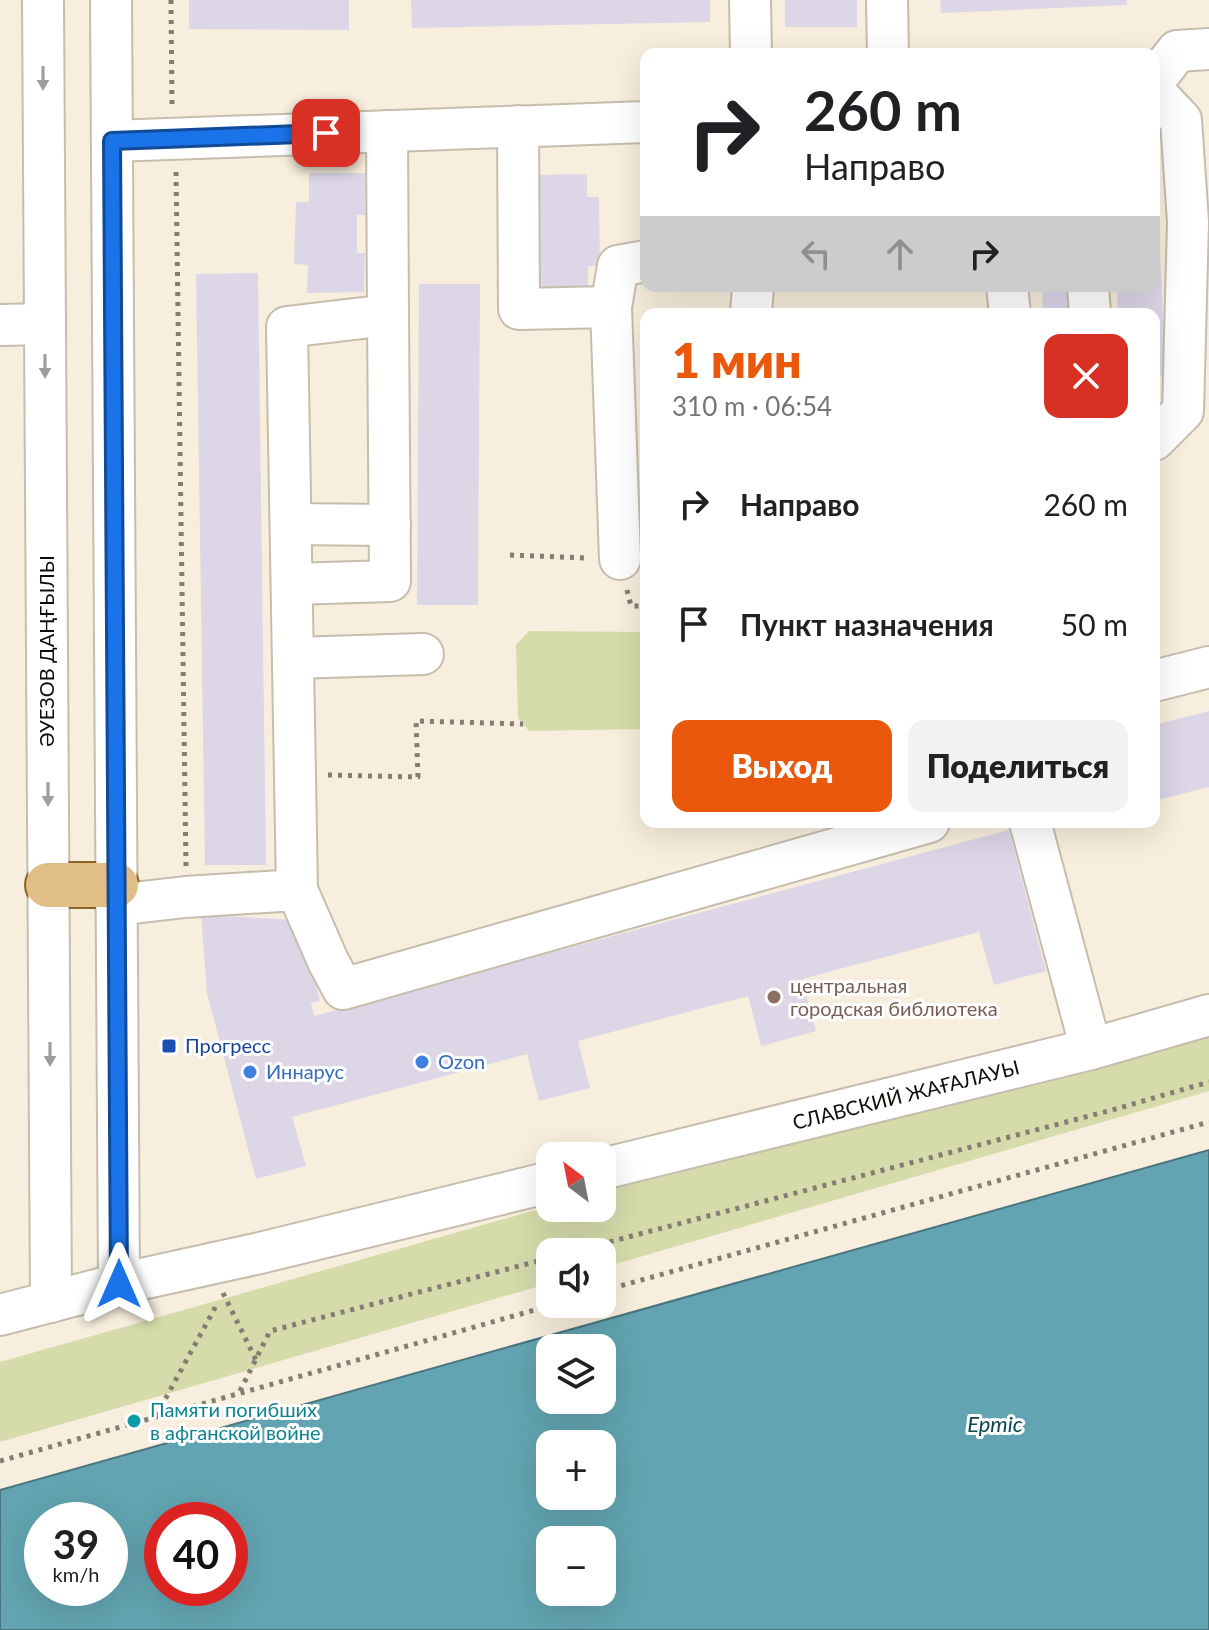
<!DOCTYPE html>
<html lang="ru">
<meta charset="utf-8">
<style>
:root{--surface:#fff;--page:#f2f2f2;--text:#202124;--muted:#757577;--accent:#ea580c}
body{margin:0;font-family:Lato,sans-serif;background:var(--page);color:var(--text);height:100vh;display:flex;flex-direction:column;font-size:30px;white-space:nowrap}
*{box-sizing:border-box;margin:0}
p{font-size:26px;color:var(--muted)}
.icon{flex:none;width:44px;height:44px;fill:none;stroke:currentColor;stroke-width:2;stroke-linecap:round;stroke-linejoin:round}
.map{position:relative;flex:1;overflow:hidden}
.side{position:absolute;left:640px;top:308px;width:520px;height:520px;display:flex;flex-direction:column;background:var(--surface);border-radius:16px;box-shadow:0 8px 32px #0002}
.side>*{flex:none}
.top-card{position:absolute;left:640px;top:48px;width:520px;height:244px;border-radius:16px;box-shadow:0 8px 32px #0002;background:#fff;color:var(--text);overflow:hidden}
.needle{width:52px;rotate:328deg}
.tools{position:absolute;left:536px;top:1142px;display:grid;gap:16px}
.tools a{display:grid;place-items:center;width:80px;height:80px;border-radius:16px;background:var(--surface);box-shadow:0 8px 32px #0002;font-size:40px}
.speed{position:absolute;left:24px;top:1502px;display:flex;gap:16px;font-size:40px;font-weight:700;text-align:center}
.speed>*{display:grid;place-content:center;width:104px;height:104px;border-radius:50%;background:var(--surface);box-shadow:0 8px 32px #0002;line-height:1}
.speed small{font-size:20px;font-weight:400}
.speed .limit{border:12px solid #d22;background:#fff;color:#111}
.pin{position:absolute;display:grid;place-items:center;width:68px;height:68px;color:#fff;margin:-34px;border-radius:16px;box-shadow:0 4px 12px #0006}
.me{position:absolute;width:88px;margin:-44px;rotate:0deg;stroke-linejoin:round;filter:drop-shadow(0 0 6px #0008)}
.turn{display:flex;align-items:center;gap:28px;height:168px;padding:0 32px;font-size:36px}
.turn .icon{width:104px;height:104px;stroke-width:2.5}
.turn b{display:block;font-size:56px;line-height:68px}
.lanes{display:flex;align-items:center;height:76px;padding:0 32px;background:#0003;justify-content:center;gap:40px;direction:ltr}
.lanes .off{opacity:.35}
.round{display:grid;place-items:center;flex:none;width:84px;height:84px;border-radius:16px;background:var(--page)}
.headline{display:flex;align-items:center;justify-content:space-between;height:136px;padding:0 32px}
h1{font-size:48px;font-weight:800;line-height:60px;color:var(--accent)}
.cta{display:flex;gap:16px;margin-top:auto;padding:16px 32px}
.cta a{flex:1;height:92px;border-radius:16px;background:var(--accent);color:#fff;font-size:32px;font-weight:800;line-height:92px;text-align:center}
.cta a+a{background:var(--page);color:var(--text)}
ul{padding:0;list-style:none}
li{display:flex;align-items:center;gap:24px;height:120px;padding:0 32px}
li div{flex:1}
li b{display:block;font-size:30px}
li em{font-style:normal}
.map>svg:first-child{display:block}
</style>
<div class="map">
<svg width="1209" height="1630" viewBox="0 0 1209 1630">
<rect width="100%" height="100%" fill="#f8eedd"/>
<!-- green -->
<g fill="#d6dbab">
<path d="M529,631L646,632V729L529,731L518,718L516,645Z"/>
<path d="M1209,1019V1091L602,1268V1252H550V1283L0,1442V1362L550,1206V1208H602V1191Z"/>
</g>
<!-- water -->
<path fill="#62a4b1" stroke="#49767e" stroke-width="2" fill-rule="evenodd" d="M1209,1150V1630H0V1490ZM550,1348H602V1400H550ZM550,1444H602V1496H550ZM42,1520H110V1588H42ZM230,1520V1588H162V1520ZM602,1540V1592H550V1540Z"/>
<!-- building -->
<g fill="#dcd6e7">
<path d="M189,0H349V30L189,29Z"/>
<path d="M411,0H710V22L412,28Z"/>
<rect x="785" y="0" width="72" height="27"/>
<path d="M940,0H1127V5L941,13Z"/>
<path d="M309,173H365V215H357V253H365L364,292L307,293L308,265L294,264L296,202H309Z"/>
<path d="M587,174V197H599L600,266H588V288L534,289L533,251H539V210H533V175Z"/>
<path d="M1154,177H1156L1166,371L1154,382V314H1118L1117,286H1154Z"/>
<path d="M258,273L266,865H205L196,274Z"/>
<path d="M419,284H480L478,605H417Z"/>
<path d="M1042,286H1075L1074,314H1043Z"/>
<path d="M1209,711V787L1154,801V725Z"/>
<path d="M1009,830L1046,971L994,985L979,932L802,979L816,1031L761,1046L748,996L578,1041L590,1088L539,1101L527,1054L292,1117L306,1166L256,1179L207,993L201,915L299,920L320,1001L311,1003L314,1016Z"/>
</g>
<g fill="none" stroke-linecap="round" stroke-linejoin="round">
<defs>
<g id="minor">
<path d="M43,0L51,1302"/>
<path d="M111,0L119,1284"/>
<path d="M750,0L751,54"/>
<path d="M887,0L888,54"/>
<path d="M1154,81L1177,51L1209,49"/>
<path d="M1154,99H1161L1181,120L1188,222L1183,411L1154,440"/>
<path d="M518,126L519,309L611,307L620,559"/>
<path d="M112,141L646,122"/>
<path d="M1007,286L1010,314"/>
<path d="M1088,286L1090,314"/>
<path d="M611,307L618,266L646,261"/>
<path d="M751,314L753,286"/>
<path d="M0,325L45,324"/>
<path d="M291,524L390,525"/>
<path d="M292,584L390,581L388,315"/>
<path d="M293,658L423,654"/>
<path d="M1154,681L1209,667"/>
<path d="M1030,822L1091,1049"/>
<path d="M297,890L287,327L388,315L387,131"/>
<path d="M116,905L185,897L297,890L328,961L343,989L929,822"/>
<path d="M602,1169L1091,1049L1209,1015"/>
<path d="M0,1315L119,1284L260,1253L550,1182"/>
</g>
<path id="major" d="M48,885H116"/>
</defs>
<!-- minor casing -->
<use href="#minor" stroke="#c7bdad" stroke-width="44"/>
<!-- major casing -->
<use href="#major" stroke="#8a6326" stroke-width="48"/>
<!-- path -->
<g stroke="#837d72" stroke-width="5" stroke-dasharray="4 6" stroke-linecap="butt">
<path d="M171,0L172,106"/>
<path d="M176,172L186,866"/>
<path d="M510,555L586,558"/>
<path d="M627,590L631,606H646"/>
<path d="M328,775L418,777L416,721L523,724"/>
<path d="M571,1252L1112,1110L1209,1082"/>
<path d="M602,1291L1209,1122"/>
<path d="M223,1293L256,1360"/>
<path d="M240,1391L270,1331L550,1258"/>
<path d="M156,1416L216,1306"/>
<path d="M0,1461L556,1304"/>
</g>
<!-- minor -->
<use href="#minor" stroke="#fff" stroke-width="40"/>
<!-- major -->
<use href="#major" stroke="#e0be86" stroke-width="44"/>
</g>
<!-- one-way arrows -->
<defs><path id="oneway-solid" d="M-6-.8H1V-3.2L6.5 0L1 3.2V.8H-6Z" transform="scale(2)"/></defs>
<g fill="#9f9e9c">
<use href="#oneway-solid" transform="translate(43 78) rotate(90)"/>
<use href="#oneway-solid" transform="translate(45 366) rotate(90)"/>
<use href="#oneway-solid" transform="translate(48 794) rotate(90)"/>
<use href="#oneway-solid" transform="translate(50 1054) rotate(90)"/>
</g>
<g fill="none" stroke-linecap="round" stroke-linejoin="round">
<defs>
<path id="route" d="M119,1284L112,141L326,133"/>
</defs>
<!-- route casing -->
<use href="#route" stroke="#114b97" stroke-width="20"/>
<!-- route -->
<use href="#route" stroke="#1a73e8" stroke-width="14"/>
</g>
<!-- markers -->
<circle fill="#8d6e63" stroke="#fff" stroke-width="3" cx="774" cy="997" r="8"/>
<rect fill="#1a4fb4" stroke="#fff" stroke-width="3" x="161" y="1038" width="16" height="16" rx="4"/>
<g fill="#3f7fe0" stroke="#fff" stroke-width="3">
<circle cx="422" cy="1062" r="8"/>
<circle cx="250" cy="1072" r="8"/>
</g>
<circle fill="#0f9aa8" stroke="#fff" stroke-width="3" cx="134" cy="1421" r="8"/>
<g text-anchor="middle" stroke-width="6" stroke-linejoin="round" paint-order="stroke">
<!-- street labels -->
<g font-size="20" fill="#0f0c07" stroke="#fff">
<text transform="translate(47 651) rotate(-90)" y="7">ӘУЕЗОВ ДАҢҒЫЛЫ</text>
<text transform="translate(906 1095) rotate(-14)" y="7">СЛАВСКИЙ ЖАҒАЛАУЫ</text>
</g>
<!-- education labels -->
<g font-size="20" fill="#785e54" stroke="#fff" text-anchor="start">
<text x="790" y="993">центральная<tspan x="790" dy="23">городская библиотека</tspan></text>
</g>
<!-- transit labels -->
<g font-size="20" fill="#164399" stroke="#fff" text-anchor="start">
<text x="185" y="1053">Прогресс</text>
</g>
<!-- shop labels -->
<g font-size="20" fill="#366cbe" stroke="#fff" text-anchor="start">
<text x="438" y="1069">Ozon</text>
<text x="266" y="1079">Иннарус</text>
</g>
<!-- culture labels -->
<g font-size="20" fill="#0d838f" stroke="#fff" text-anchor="start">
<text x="150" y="1417">Памяти погибших<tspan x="150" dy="23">в афганской войне</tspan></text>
</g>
<!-- water labels -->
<g font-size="22" font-style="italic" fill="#0a4851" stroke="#fff">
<text x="995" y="1432">Ертіс</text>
</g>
</g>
</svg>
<div class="tools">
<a><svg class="needle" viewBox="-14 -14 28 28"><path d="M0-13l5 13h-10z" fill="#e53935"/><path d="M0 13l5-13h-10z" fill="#757577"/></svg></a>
<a><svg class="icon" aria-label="sound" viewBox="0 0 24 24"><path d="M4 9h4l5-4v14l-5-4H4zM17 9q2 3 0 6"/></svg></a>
<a><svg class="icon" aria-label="layers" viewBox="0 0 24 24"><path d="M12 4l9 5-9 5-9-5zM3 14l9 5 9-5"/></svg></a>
<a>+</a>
<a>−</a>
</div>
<div class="speed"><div>39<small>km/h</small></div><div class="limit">40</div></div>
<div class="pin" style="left:326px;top:133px;background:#d93025"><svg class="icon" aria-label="arrive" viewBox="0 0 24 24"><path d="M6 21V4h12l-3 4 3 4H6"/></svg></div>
<svg class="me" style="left:119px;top:1284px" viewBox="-20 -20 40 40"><path d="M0-17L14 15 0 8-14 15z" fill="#1a73e8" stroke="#fff" stroke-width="4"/></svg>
<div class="top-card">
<div class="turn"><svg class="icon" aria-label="right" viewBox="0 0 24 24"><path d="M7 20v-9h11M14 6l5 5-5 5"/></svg><div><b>260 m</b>Направо</div></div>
<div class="lanes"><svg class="icon off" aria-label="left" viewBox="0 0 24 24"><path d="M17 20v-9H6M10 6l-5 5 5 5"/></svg><svg class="icon off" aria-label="ahead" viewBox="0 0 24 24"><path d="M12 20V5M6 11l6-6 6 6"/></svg><svg class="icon" aria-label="right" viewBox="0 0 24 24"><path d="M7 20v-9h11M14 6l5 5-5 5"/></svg></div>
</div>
<section class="side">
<div class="headline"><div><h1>1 мин</h1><p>310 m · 06:54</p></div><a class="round" style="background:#d93025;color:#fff"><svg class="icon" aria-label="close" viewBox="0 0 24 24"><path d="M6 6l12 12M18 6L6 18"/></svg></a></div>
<ul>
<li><svg class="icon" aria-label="right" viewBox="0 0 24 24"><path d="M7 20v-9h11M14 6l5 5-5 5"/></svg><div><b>Направо</b></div><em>260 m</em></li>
<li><svg class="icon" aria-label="arrive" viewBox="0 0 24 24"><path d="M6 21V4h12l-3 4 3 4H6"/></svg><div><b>Пункт назначения</b></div><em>50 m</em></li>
</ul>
<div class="cta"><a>Выход</a><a>Поделиться</a></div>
</section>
</div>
